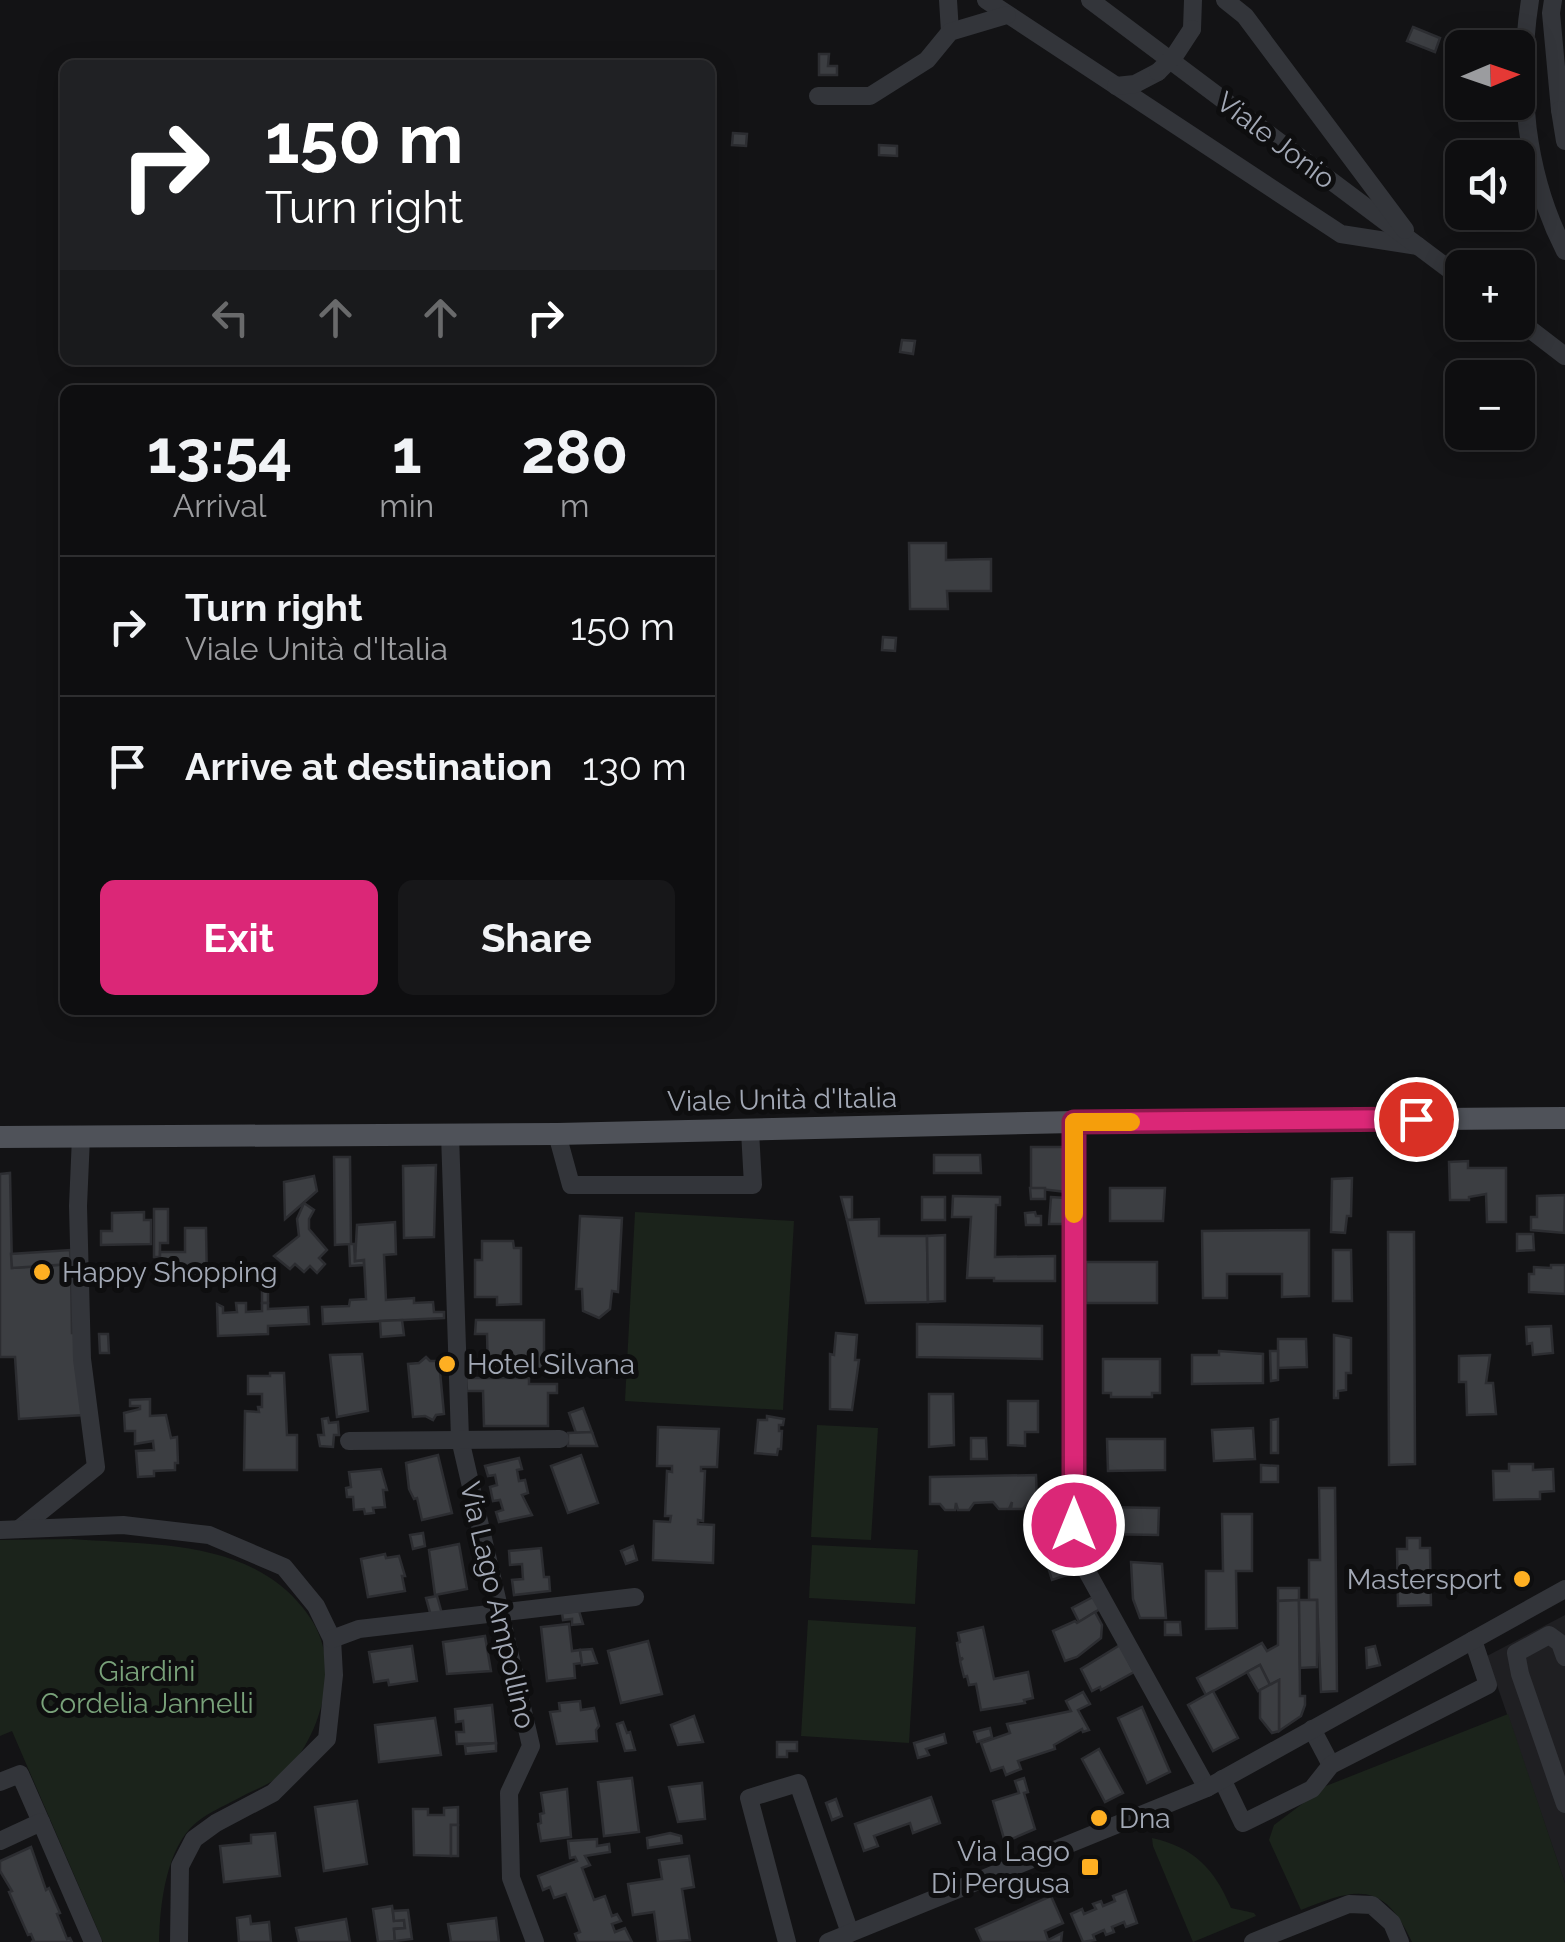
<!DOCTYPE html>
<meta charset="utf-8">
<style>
:root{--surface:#0e0e10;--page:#171719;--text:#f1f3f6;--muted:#9b9c9f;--line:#2e2e30;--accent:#db2777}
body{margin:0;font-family:Raleway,sans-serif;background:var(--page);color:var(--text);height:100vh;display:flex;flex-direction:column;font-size:38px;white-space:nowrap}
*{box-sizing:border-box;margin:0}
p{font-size:32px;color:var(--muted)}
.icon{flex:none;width:55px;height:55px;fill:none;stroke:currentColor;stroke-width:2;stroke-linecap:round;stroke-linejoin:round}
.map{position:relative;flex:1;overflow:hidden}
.drawer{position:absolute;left:60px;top:385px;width:655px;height:630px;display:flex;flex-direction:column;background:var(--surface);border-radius:15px;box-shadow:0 5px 25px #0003,0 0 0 2px var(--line)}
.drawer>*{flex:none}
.banner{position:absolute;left:60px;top:60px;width:655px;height:305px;border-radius:15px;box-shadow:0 5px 25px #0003,0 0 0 2px var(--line);background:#202124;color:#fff;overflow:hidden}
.needle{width:65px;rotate:88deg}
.controls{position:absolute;left:1445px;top:30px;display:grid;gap:20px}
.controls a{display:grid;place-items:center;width:90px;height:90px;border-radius:15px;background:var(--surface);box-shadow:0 5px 25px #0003,0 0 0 2px var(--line);font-size:50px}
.pin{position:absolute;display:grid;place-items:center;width:85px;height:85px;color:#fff;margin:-42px;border:5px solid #fff;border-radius:50%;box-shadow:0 2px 10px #0007}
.me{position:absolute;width:110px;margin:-55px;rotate:0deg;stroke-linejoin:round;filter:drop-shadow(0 0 8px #0008)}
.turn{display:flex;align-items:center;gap:35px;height:210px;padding:0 40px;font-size:45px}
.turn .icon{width:130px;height:130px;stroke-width:2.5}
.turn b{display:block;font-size:70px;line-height:85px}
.lanes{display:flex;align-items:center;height:95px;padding:0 40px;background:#0003;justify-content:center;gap:50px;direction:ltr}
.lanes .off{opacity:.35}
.eta{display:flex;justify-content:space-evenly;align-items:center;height:170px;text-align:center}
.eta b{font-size:60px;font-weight:700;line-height:70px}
.button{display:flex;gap:20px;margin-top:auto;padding:20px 40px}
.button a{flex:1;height:115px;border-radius:15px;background:var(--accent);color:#fff;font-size:40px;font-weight:700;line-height:115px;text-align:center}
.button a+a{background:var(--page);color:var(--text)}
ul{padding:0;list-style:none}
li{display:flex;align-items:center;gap:30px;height:140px;padding:0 40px;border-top:2px solid var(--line)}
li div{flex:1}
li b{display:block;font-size:38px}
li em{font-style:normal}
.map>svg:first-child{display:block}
</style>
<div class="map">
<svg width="1565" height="1942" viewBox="0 0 1565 1942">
<rect width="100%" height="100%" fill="#131315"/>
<!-- built -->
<path fill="#1f1f22" d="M1565,1615V1883L1487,1656Z"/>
<!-- green -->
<g fill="#1b231b">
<path d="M635,1212L794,1221L783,1410L625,1401Z"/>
<path d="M817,1425L878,1428L871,1540L811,1537Z"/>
<path d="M71,1539C150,1545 249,1539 303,1608C319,1628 325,1645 326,1670C326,1705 312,1742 289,1768C275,1783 255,1789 237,1799C224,1806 209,1812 197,1822C166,1847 160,1904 159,1942H103L12,1731L0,1736V1540Z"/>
<path d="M812,1545L918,1550L915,1604L809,1598Z"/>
<path d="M808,1620L916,1627L909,1743L801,1736Z"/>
<path d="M1508,1714L1565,1883V1942H1412C1384,1881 1357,1887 1301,1910L1269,1840L1274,1825L1326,1786Z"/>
<path d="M1152,1838C1193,1847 1215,1869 1231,1908L1254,1913L1256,1916L1193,1942L1153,1846Z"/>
</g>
<!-- building -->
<g fill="#3c3e42" stroke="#2c2d31" stroke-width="2.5">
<path d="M1413,27L1440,38L1435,52L1407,41Z"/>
<path d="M819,54H829L828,66H837V75H819Z"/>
<path d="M733,133L747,134L746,146L732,145Z"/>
<path d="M879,145L897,146V156L879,155Z"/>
<path d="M902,340L915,341L913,354L900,352Z"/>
<path d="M909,543H946V560L991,559V591H947L948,609H910Z"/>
<path d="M883,637L896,638L895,651L882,650Z"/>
<path d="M1031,1147H1066L1067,1192L1031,1188Z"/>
<path d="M934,1155H980L981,1173H934Z"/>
<path d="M334,1157H350L351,1244H354L355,1261L364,1260V1265L350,1266L349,1244L335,1245Z"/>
<path d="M1468,1161V1168H1506V1222H1487L1486,1194L1469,1197V1200H1450L1449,1162Z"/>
<path d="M436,1165L434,1237L404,1238L403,1166Z"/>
<path d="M10,1173L12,1268L71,1264L72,1333H79L84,1415L19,1419L15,1357H0V1174Z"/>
<path d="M314,1176L317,1191L285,1219L284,1182Z"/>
<path d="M1352,1178L1351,1216H1347L1345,1233L1331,1232L1332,1179Z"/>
<path d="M1030,1188H1045V1199H1031Z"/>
<path d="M1110,1188H1165L1163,1221H1110Z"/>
<path d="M1565,1195L1564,1233L1531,1230V1217H1537V1196Z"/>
<path d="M953,1196L1000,1197V1205H996L995,1257L1055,1256V1281H994V1278H967L971,1217H952Z"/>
<path d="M841,1197H852V1220H847Z"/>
<rect x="922" y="1197" width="23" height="23"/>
<path d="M1051,1197L1066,1198L1065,1224H1049Z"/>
<path d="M304,1203L314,1210L309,1219V1229L327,1250L319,1258L325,1264L317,1273L310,1266L304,1272L295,1264L290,1269L274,1256L299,1236L297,1219Z"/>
<path d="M154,1209H168V1243H160V1257H154Z"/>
<path d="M144,1212V1220H151V1244L101,1245V1231H112V1213Z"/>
<path d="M1035,1212L1036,1216H1041V1225H1026L1025,1213Z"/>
<path d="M580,1216L622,1218L618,1292L612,1291L610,1309L599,1318L583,1311L582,1289H576Z"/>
<path d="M879,1219V1236H927L928,1302L866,1303L847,1220Z"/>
<path d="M395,1222L396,1254L384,1255L386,1300L414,1298V1303L433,1302L434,1312H444V1318L323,1324L322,1307L349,1306L350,1300L366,1299L364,1260L355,1261L357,1225Z"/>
<path d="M185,1228H206L207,1282H160V1252H185Z"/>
<path d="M1309,1230V1296L1282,1297V1274H1227V1298H1203L1202,1231Z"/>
<path d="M1388,1232H1414L1415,1464L1389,1465Z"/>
<path d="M1517,1234H1533L1534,1250L1517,1251Z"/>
<path d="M945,1235V1301L928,1302L927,1236Z"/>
<path d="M482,1241H513L514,1248H521V1304L497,1305V1297H475V1260H482Z"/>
<path d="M70,1250L71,1264L12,1268L11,1254Z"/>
<path d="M1333,1250H1351L1352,1301H1333Z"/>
<rect x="1086" y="1262" width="71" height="41"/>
<rect x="262" y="1265" width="6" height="38"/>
<path d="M1551,1265H1565V1294L1529,1292V1274H1534V1267L1551,1268Z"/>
<path d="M236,1303H246V1312L262,1311V1303H268V1309L308,1307L309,1324L268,1326V1334L218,1336L217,1304L223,1307V1313L237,1312Z"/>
<path d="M402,1320L404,1335L381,1337L380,1321Z"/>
<path d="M476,1320H544V1373H488L487,1334H475Z"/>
<path d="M917,1324L1042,1326V1359L917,1357Z"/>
<path d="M1551,1326L1553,1353L1533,1355L1532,1343L1527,1344L1526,1327Z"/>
<path d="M836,1333L857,1335L855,1360H859L852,1410L830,1409V1354L834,1355Z"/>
<path d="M99,1334H108L109,1353H100Z"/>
<path d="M1334,1335L1351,1338V1373H1346V1390L1338,1391V1398H1334Z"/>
<path d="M1278,1339H1306L1307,1367L1278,1368Z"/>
<path d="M1219,1351L1263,1354V1383L1192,1384V1355H1219Z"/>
<path d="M1270,1351H1278V1380L1271,1381Z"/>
<path d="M362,1354L368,1411L337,1417L330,1355Z"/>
<path d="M1490,1355L1486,1383H1493L1496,1414L1467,1415L1466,1382H1459V1356Z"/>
<path d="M426,1357L430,1361H439L444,1414L436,1415L433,1420L425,1416L413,1417L408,1364L419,1363Z"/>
<path d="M1103,1359H1160V1393H1152V1397H1111V1393H1103Z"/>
<path d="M270,1373H284L287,1435H297V1470H244L245,1411L259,1412L258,1407H262V1394H248V1376H270Z"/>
<path d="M466,1378H529V1384H557V1393H548V1426H484L483,1391H467Z"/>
<path d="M929,1394H953L954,1445L929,1447Z"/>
<path d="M150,1399V1416L166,1415L171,1438L177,1437L178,1463H175V1470L154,1471V1476L138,1477L136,1451L154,1450L153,1441L135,1444V1431H125L124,1413L140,1409V1406H130V1400Z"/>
<path d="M1008,1401H1038V1432H1025V1446L1008,1445Z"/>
<path d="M583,1408L592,1432L576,1433L569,1413Z"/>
<path d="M767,1416L784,1419L783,1425H779V1431H782L781,1449H778L777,1455L755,1453L758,1420H767Z"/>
<path d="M328,1418L329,1423L338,1422L339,1435H334L333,1447L320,1446L318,1435H324L322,1419Z"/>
<path d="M1278,1419V1453H1271V1420Z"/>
<path d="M658,1427L719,1429L717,1467H701V1471H705L703,1521L698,1520V1524L714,1525L713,1563L653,1560L654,1521L670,1522L671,1516H665L667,1471L672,1472V1466H657Z"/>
<path d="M1253,1428L1255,1459L1214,1461L1212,1430Z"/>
<path d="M592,1432L597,1446H568V1433Z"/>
<path d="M971,1438H986L987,1459H971Z"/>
<path d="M1107,1439H1165V1470L1108,1471Z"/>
<path d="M438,1455L452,1513L422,1520L417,1498L414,1499L409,1489L406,1463Z"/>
<path d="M581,1455L598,1503L568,1513L551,1466Z"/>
<path d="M519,1458L522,1469L517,1470L519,1481L525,1480L528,1493L522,1495L532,1515L499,1522L496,1512L503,1510L500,1500L493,1501L490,1487L497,1485L495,1475L488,1476L485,1466Z"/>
<path d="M1509,1464H1533V1470L1553,1469L1554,1491L1540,1492V1499L1494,1500L1493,1471H1509Z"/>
<path d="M1261,1465L1278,1466V1482H1261Z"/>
<path d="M381,1469L387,1490H383L385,1507L373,1508L374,1513L365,1514L364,1509L354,1510L353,1497H347L346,1488L351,1487L349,1472Z"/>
<path d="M1036,1475L1037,1502H1028L1023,1509H1011L1012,1502L1009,1509H999L993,1502L974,1503L969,1510H958L956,1503L955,1510H945L940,1504H930V1477Z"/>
<path d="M1319,1488H1335L1337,1691L1321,1692L1317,1600H1309V1560H1320Z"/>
<path d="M1102,1507L1159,1508L1158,1535L1101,1534Z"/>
<path d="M1222,1514H1252V1571H1236L1237,1628L1206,1629V1571H1223Z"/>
<path d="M423,1533L425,1546L413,1549L410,1535Z"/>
<path d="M1407,1538H1420V1548H1430L1431,1605L1398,1606L1397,1549H1407Z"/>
<path d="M459,1544L467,1589L435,1595L429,1550Z"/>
<path d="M633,1546L637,1560L626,1564L621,1551Z"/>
<path d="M541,1548L544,1577H549L550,1591L514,1595L512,1580L523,1579L522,1564L510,1565L509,1551Z"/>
<path d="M385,1554L386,1558L399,1556L405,1576H402L405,1591L368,1597L361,1559Z"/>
<path d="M1131,1562L1162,1564L1166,1618H1140L1133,1599Z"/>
<path d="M1064,1563L1067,1575L1052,1580L1048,1567Z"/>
<path d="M1278,1588H1299V1600L1278,1601Z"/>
<path d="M437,1596L442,1614L431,1616L426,1598Z"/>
<path d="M1093,1597L1100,1609L1079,1622L1072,1608Z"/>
<path d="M1299,1600L1300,1696H1305V1705L1301,1716L1279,1731V1680L1270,1685L1260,1665L1206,1695L1197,1678L1262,1643L1267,1651L1278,1645V1601Z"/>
<path d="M1299,1600H1317V1667L1300,1668Z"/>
<path d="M579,1611L583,1624L572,1625V1619L563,1620L562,1613Z"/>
<path d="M1095,1612L1102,1625L1101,1638L1077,1657L1065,1661L1053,1631L1075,1621L1077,1623Z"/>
<path d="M1165,1622H1180L1181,1635H1165Z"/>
<path d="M569,1624L572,1651L580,1650L582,1663L574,1664L575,1678L547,1681L541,1627Z"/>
<path d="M983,1627L994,1679L1028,1672L1033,1698L1024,1700L1025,1703L981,1710L976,1684L969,1685L967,1676L964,1677L960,1661L963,1658L960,1659L957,1643L960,1642L958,1633Z"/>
<path d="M485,1636L491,1671L447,1674L443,1642Z"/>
<path d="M648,1641L662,1694L621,1703L608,1651Z"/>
<path d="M1120,1645L1134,1672L1101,1690L1100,1687L1092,1691L1081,1669Z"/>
<path d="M412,1646L417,1681L389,1685L388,1680L374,1682L369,1652Z"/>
<path d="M1375,1646L1380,1665L1367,1668L1366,1648Z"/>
<path d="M592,1649L597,1663L582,1665L580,1650Z"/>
<path d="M1260,1665L1270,1685L1258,1691L1247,1672Z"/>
<path d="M1279,1680V1731L1272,1733L1260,1718V1690Z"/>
<path d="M1213,1691L1238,1738L1213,1751L1188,1705Z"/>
<path d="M1083,1692L1090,1704L1078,1710L1089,1730L1083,1732L1082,1729L1054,1745L1055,1749L1018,1761L1021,1769L1006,1775L1003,1767L991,1771L981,1743L1010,1733L1007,1724L1071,1711L1066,1701Z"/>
<path d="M580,1701L581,1710L594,1708L599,1726L596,1730L597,1741L557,1744L550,1712L560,1711L559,1703Z"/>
<path d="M492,1705L496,1743L457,1744L456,1732H464L463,1721L456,1722L455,1709Z"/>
<path d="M1142,1707L1170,1772L1147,1783L1118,1718Z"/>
<path d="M694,1716L703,1742L678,1745L671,1725Z"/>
<path d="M435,1718L441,1755L379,1762L375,1725Z"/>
<path d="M623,1722L627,1733L630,1732L635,1750L625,1751L617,1724Z"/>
<path d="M990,1728L992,1737L977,1742L974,1732Z"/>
<path d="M944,1734L946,1743L926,1749L929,1755L918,1758L914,1743Z"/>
<path d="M777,1742H797V1751H787V1757H777Z"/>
<path d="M496,1743V1751L466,1754L465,1746Z"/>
<path d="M1099,1749L1123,1793L1105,1802L1082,1759Z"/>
<path d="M632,1778L639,1832L604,1836L598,1782Z"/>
<path d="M1024,1778L1028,1792L1024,1793L1035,1829L1005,1842L993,1801L1019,1793L1015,1781Z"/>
<path d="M702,1783L705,1819L678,1822L669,1787Z"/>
<path d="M567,1789L571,1837L541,1841L538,1824L541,1823L540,1814L544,1813L541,1793Z"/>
<path d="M931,1797L940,1823L913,1833L910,1823L874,1836L878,1846L864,1851L855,1824Z"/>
<path d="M836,1799L842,1816L832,1820L826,1803Z"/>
<path d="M357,1801L367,1864L324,1871L315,1807Z"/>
<path d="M458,1807V1825H451V1856L414,1855L413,1809H428V1815H444V1808Z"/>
<rect x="451" y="1825" width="7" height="31"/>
<path d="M275,1833L280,1876L224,1882L220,1846L251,1843V1835Z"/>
<path d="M670,1833L681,1836L682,1843L648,1848L647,1838Z"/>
<path d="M597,1839V1846L609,1844L610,1852L585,1856L590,1865L582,1868L594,1900L605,1896L612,1916L617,1914L621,1921L612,1924L615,1932L625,1928L632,1942H578L575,1934L580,1932L566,1894L554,1898L550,1887L543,1890L538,1876L577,1861L575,1857L570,1858L568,1841Z"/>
<path d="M31,1847L46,1890L49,1888L60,1913L57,1914L67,1939L70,1938L72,1942H31L34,1941L31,1934L28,1935L9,1892L12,1891L0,1871V1861Z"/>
<path d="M689,1856L694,1887L682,1889L690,1940L658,1942L654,1912L633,1915L628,1884L662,1879L659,1860Z"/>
<path d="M1126,1891L1137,1923L1126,1927L1124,1922L1112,1927L1114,1932L1106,1935L1104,1930L1093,1935L1095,1940L1083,1942L1071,1914L1082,1909L1084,1914L1096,1909L1093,1904L1101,1901L1103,1906L1115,1901L1113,1896Z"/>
<path d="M1051,1896L1063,1923L1045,1931L1048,1940L1062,1933L1061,1942H982L976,1929Z"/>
<path d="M392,1906L394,1921L404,1920L405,1928L394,1929L395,1941L378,1942L373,1909Z"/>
<path d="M408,1910L412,1939L395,1941L394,1929L405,1928L404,1920L394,1921L393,1911Z"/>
<path d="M250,1916L251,1924L269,1922L271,1942H239L237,1918Z"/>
<path d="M496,1918L499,1942H451L448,1924Z"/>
<path d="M346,1919L350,1942H299L296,1928Z"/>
</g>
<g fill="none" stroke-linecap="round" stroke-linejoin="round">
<!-- minor -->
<g stroke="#33353a" stroke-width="18">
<path d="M948,0L950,32"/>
<path d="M986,0L1341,234L1418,246"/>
<path d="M1090,0L1462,279"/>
<path d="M1225,0L1245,16L1405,230"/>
<path d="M1530,0C1517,84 1525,174 1565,251"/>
<path d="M1553,0L1551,13L1560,110L1565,85"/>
<path d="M1192,29L1193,0"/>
<path d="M1116,86L1135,84L1158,72"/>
<path d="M818,96H870L927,60L950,32L1007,15"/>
<path d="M1560,110L1565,141"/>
<path d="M1518,320L1565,356"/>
<path d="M1074,1122V1525L1084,1566L1207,1788"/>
<path d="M450,1134L460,1439L531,1746L509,1793L511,1878L535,1942"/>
<path d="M557,1134L571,1185H753L750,1131"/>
<path d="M349,1441L560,1439"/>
<path d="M19,1529L96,1467L82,1359L78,1206L81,1137"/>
<path d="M0,1530L123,1525L209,1535L284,1567L316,1606L332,1639L334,1675L327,1739L273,1793L216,1823L194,1839L180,1866L179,1942"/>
<path d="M332,1639L359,1629L635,1597"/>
<path d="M1565,1657L1560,1643L1549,1635L1516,1653L1520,1674L1565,1804"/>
<path d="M1312,1729L1331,1765"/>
<path d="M1222,1779L1243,1823L1312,1789L1331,1765L1488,1685L1473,1640"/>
<path d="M0,1782L20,1774L41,1822"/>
<path d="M0,1841L41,1822L93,1942"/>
<path d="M787,1942L749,1798L798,1783L850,1933"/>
<path d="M828,1942L1207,1788L1565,1589"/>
<path d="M1253,1942L1349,1904L1372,1905L1392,1923L1400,1942"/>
</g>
<!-- major -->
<path stroke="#4f5259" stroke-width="22" d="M0,1137L557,1134L1074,1122L1565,1118"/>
<!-- minor-bridge -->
<path stroke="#33353a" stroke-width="18" d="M1158,72L1175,55L1192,29"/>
</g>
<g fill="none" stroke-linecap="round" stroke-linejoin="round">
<defs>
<path id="route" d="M1074,1525V1122L1416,1119"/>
</defs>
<!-- route casing -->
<use href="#route" stroke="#8e194d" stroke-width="25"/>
<!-- route -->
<use href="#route" stroke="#db2777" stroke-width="18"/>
<!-- slow -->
<path stroke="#f59e0b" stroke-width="18" d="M1074,1214V1122H1131"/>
</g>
<!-- markers -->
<g fill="#feaf22" stroke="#0e0e0f" stroke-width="4">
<circle cx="42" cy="1272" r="10"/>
<circle cx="447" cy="1364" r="10"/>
<circle cx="1522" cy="1579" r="10"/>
<circle cx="1099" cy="1818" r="10"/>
<rect x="1080" y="1857" width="20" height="20" rx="5"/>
</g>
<g text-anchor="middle" stroke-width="10" stroke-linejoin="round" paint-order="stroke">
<!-- street labels -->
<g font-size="28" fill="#a3a9b6" stroke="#0e0e0f">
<text transform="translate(1276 140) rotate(37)" y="10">Viale Jonio</text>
<text transform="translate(782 1099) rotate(-1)" y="10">Viale Unità d'Italia</text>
<text transform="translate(498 1605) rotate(77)" y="10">Via Lago Ampollino</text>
</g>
<!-- poi labels -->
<g font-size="28" fill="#a3a9b6" stroke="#0e0e0f" text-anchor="start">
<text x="62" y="1282">Happy Shopping</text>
<text x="467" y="1374">Hotel Silvana</text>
<text x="1502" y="1589" text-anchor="end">Mastersport</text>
<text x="1119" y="1828">Dna</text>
<text x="1070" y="1861" text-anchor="end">Via Lago<tspan x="1070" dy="32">Di Pergusa</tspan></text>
</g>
<!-- park labels -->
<g font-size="28" fill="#79a27a" stroke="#0e0e0f">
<text x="147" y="1681">Giardini<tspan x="147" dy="32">Cordelia Jannelli</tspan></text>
</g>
</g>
</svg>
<div class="controls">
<a><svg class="needle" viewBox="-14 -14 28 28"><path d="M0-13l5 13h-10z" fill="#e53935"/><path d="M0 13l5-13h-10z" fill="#9b9c9f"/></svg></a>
<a><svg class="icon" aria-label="sound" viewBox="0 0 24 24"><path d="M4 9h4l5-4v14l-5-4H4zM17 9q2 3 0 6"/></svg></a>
<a>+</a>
<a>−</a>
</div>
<div class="pin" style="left:1416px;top:1119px;background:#d93025"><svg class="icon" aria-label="arrive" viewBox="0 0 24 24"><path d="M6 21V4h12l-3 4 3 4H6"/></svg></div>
<svg class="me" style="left:1074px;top:1525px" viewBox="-20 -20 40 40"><circle r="17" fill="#db2777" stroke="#fff" stroke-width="3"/><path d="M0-11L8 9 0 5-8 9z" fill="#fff"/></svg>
<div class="banner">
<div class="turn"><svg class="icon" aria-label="right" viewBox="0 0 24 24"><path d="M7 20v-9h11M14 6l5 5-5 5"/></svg><div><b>150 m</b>Turn right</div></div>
<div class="lanes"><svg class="icon off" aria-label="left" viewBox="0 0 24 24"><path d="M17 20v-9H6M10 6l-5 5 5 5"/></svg><svg class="icon off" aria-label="ahead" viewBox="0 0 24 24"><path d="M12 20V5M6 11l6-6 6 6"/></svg><svg class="icon off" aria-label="ahead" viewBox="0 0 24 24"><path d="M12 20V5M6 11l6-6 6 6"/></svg><svg class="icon" aria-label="right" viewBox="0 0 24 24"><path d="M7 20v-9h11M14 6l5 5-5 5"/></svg></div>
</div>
<section class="drawer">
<div class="eta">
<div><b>13:54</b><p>Arrival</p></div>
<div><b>1</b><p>min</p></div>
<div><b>280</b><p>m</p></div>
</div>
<ul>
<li><svg class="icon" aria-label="right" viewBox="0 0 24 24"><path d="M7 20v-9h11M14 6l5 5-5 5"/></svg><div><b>Turn right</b><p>Viale Unità d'Italia</p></div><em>150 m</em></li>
<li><svg class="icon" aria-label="arrive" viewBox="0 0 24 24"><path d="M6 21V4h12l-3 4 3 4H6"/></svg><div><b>Arrive at destination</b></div><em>130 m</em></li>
</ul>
<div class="button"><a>Exit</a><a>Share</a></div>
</section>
</div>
